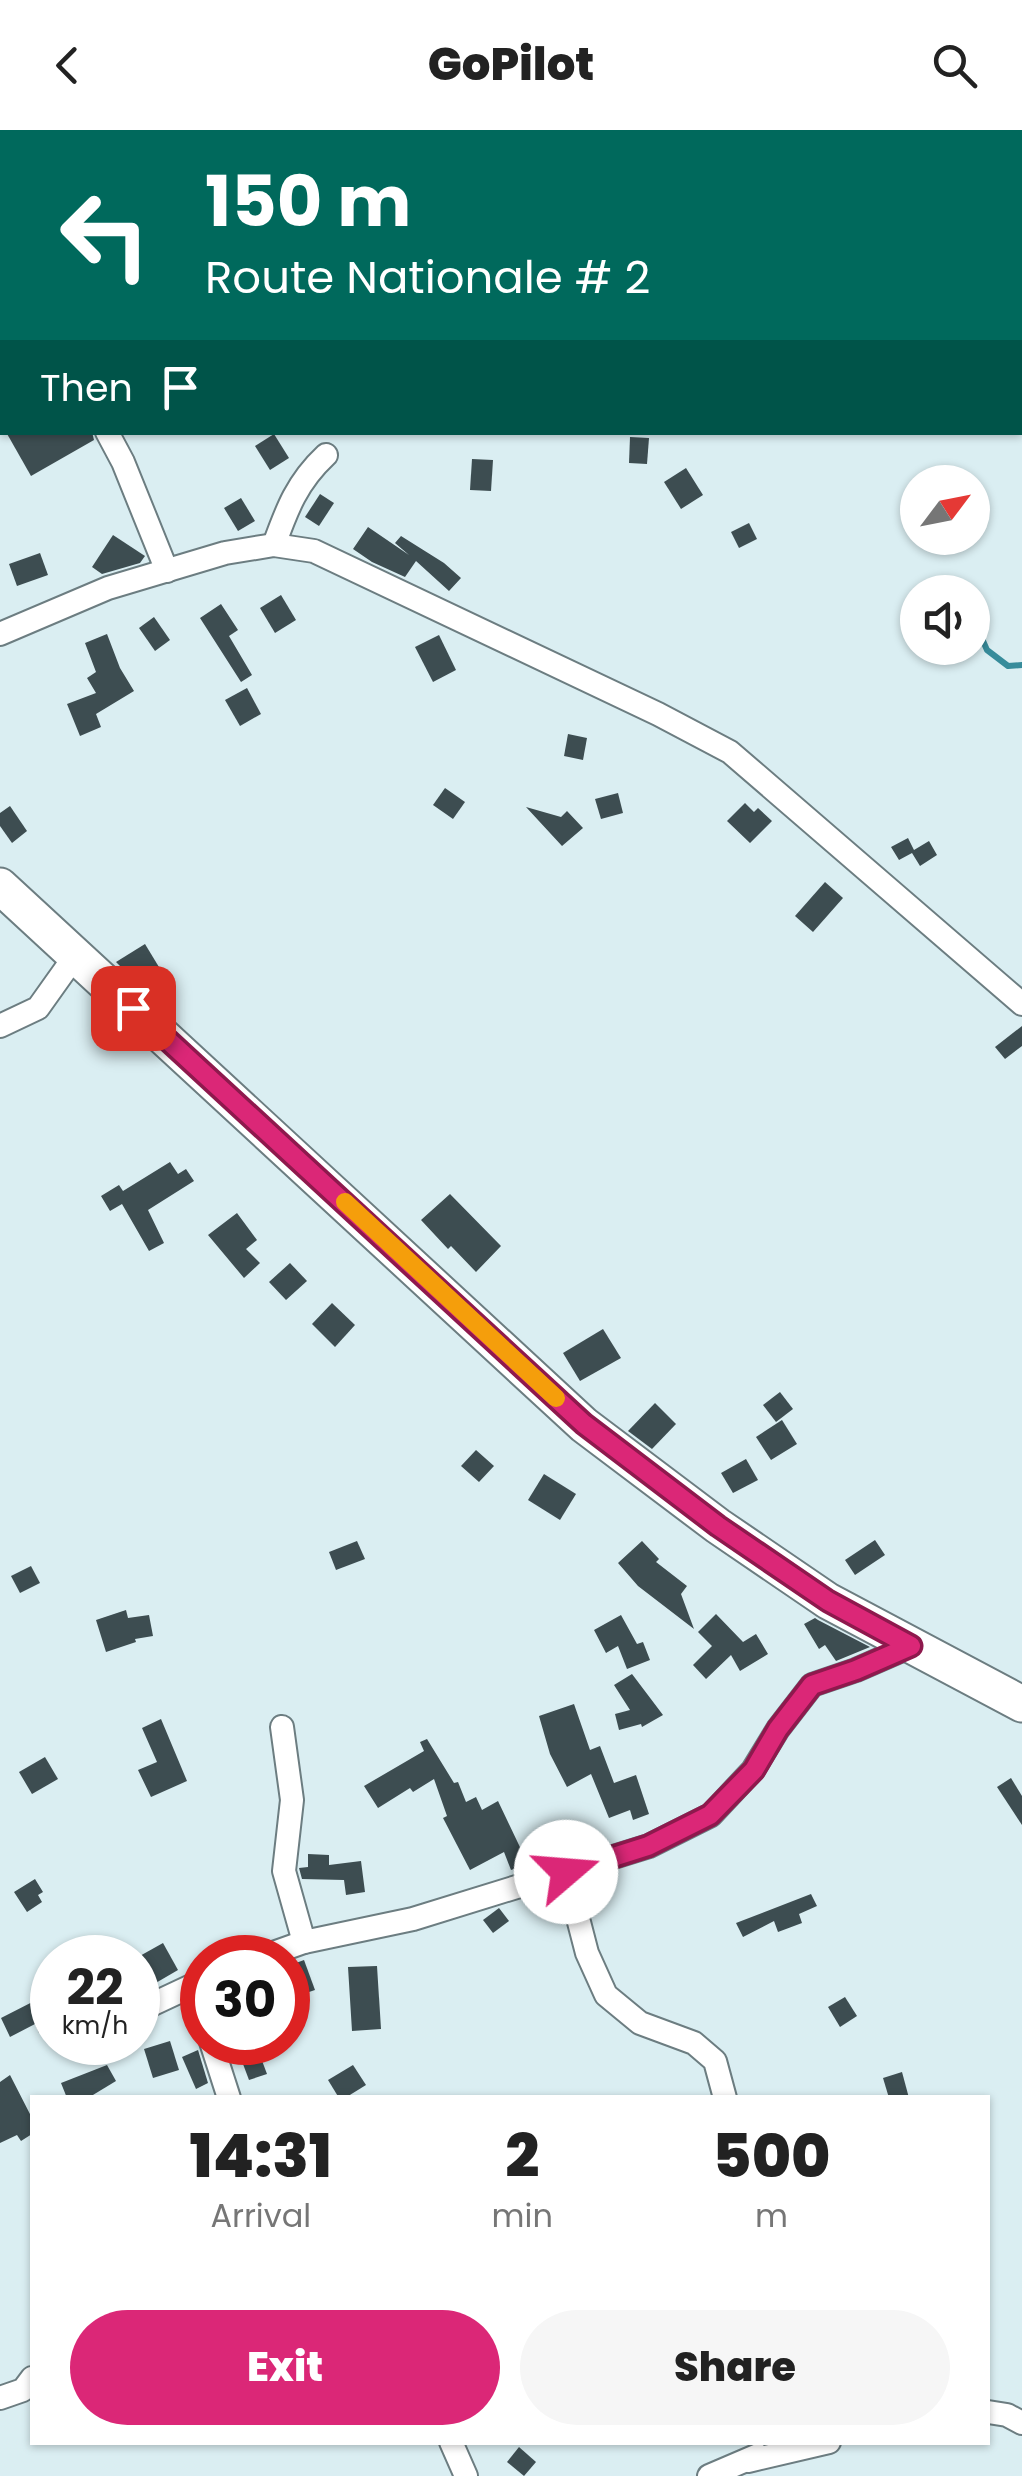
<!DOCTYPE html>
<style>
:root{--surface:#fff;--page:#f6f6f6;--text:#222;--muted:#767676;--accent:#db2777}
body{margin:0;font-family:Poppins,sans-serif;background:var(--page);color:var(--text);height:100vh;display:flex;flex-direction:column;font-size:38px;white-space:nowrap}
*{box-sizing:border-box;margin:0}
p{font-size:32px;color:var(--muted)}
.icon{flex:none;width:55px;height:55px;fill:none;stroke:currentColor;stroke-width:2;stroke-linecap:round;stroke-linejoin:round}
.map{position:relative;flex:1;overflow:hidden}
.details{position:absolute;left:30px;top:1965px;width:960px;height:350px;display:flex;flex-direction:column;background:var(--surface);border-radius:0px;box-shadow:0 2px 8px #0004}
.details>*{flex:none}
.top-card{position:absolute;left:0px;top:0px;width:1022px;height:305px;box-shadow:0 2px 8px #0004;background:#00695c;color:#fff;overflow:hidden}
.needle{width:65px;rotate:58deg}
.controls{position:absolute;left:900px;top:335px;display:grid;gap:20px}
.controls a{display:grid;place-items:center;width:90px;height:90px;border-radius:50%;background:var(--surface);box-shadow:0 2px 8px #0004;font-size:50px}
.speed{position:absolute;left:30px;top:1805px;display:flex;gap:20px;font-size:50px;font-weight:700;text-align:center}
.speed>*{display:grid;place-content:center;width:130px;height:130px;border-radius:50%;background:var(--surface);box-shadow:0 2px 8px #0004;line-height:1}
.speed small{font-size:25px;font-weight:400}
.speed .limit{border:15px solid #d22;background:#fff;color:#111}
.pin{position:absolute;display:grid;place-items:center;width:85px;height:85px;color:#fff;margin:-42px;border-radius:20px;box-shadow:0 5px 15px #0006}
.me{position:absolute;width:110px;margin:-55px;rotate:72deg;stroke-linejoin:round;filter:drop-shadow(0 0 8px #0008)}
.turn{display:flex;align-items:center;gap:35px;height:210px;padding:0 40px;font-size:45px}
.turn .icon{width:130px;height:130px;stroke-width:2.5}
.turn b{display:block;font-size:70px;line-height:85px}
.then{display:flex;align-items:center;height:95px;padding:0 40px;background:#0003;gap:20px;font-size:38px}
.eta{display:flex;justify-content:space-evenly;align-items:center;height:170px;text-align:center}
.eta b{font-size:60px;font-weight:800;line-height:70px}
.action{display:flex;gap:20px;margin-top:auto;padding:20px 40px}
.action a{flex:1;height:115px;border-radius:60px;background:var(--accent);color:#fff;font-size:40px;font-weight:800;line-height:115px;text-align:center}
.action a+a{background:var(--page);color:var(--text)}
header{display:flex;justify-content:space-between;align-items:center;height:130px;padding:0 40px;background:var(--surface);font-size:45px;font-weight:800}
.map>svg:first-child{display:block}
</style>
<header><svg class="icon" aria-label="back" viewBox="0 0 24 24"><path d="M15 5l-7 7 7 7"/></svg>GoPilot<svg class="icon" aria-label="search" viewBox="0 0 24 24"><circle cx="10" cy="10" r="6"/><path d="M15 15l6 6"/></svg></header>
<div class="map">
<svg width="1022" height="2346" viewBox="0 0 1022 2346">
<rect width="100%" height="100%" fill="#daeef2"/>
<g fill="none" stroke-linecap="round" stroke-linejoin="round">
<!-- stream -->
<g stroke="#378c9b" stroke-width="6">
<path d="M961,459L963,462"/>
<path d="M972,486L987,520L1008,536L1022,535"/>
</g>
</g>
<!-- building -->
<g fill="#3d4d51">
<path d="M6,302H92L94,310L31,346Z"/>
<path d="M274,304L289,328L270,340L255,316Z"/>
<path d="M630,307L649,308L647,334L629,333Z"/>
<path d="M472,329L493,330L491,361L470,360Z"/>
<path d="M686,338L703,365L681,379L664,352Z"/>
<path d="M320,364L334,373L319,396L305,387Z"/>
<path d="M241,368L255,391L238,401L224,378Z"/>
<path d="M749,393L757,409L739,418L731,402Z"/>
<path d="M368,397L409,425L395,413L401,406L444,433L461,448L449,461L416,431L405,447L372,432L353,419Z"/>
<path d="M113,405L145,426L140,433L102,444L92,437Z"/>
<path d="M40,423L48,445L17,456L9,434Z"/>
<path d="M281,465L296,490L275,503L260,478Z"/>
<path d="M221,474L238,500L229,506L252,545L241,552L200,488Z"/>
<path d="M154,487L170,510L155,521L139,498Z"/>
<path d="M107,504L120,538L134,561L96,584L101,597L80,606L67,574L96,563L87,548L96,542L85,513Z"/>
<path d="M439,505L456,540L433,552L415,517Z"/>
<path d="M247,558L261,584L240,596L225,570Z"/>
<path d="M568,604L587,608L583,630L564,626Z"/>
<path d="M445,658L465,672L453,689L433,675Z"/>
<path d="M618,663L623,683L601,689L595,669Z"/>
<path d="M745,673L754,682L758,678L772,691L750,713L727,691Z"/>
<path d="M10,676L27,701L12,713L0,696V683Z"/>
<path d="M526,677L561,687L567,681L583,698L562,716Z"/>
<path d="M908,708L914,720L929,711L937,725L920,736L912,723L899,730L891,717Z"/>
<path d="M825,752L843,768L813,802L795,786Z"/>
<path d="M145,814L165,847L144,860L116,832Z"/>
<path d="M1022,896V916L1005,929L995,917Z"/>
<path d="M170,1032L178,1044L186,1039L194,1051L148,1080L164,1113L149,1121L122,1074L110,1081L101,1066L119,1055L123,1061Z"/>
<path d="M450,1064L501,1116L476,1142L451,1116L448,1119L421,1090Z"/>
<path d="M237,1083L257,1110L246,1119L260,1133L244,1148L208,1105Z"/>
<path d="M290,1133L307,1151L286,1170L269,1152Z"/>
<path d="M332,1173L355,1195L335,1217L312,1194Z"/>
<path d="M603,1199L621,1228L580,1251L563,1223Z"/>
<path d="M780,1262L793,1279L776,1292L763,1275Z"/>
<path d="M655,1273L676,1294L652,1319L628,1301Z"/>
<path d="M782,1290L797,1314L771,1330L756,1307Z"/>
<path d="M476,1320L494,1336L479,1352L461,1336Z"/>
<path d="M746,1329L758,1350L733,1363L721,1343Z"/>
<path d="M544,1344L576,1364L560,1390L528,1370Z"/>
<path d="M875,1410L885,1425L855,1445L845,1430Z"/>
<path d="M357,1411L365,1429L336,1440L329,1422Z"/>
<path d="M642,1411L659,1429L656,1432L687,1456L681,1464L694,1499L638,1456L618,1433Z"/>
<path d="M31,1436L40,1453L20,1463L11,1446Z"/>
<path d="M126,1480L128,1488L149,1485L153,1506L135,1509L136,1512L106,1522L96,1490Z"/>
<path d="M716,1484L743,1512L756,1504L768,1524L740,1541L731,1525L706,1549L693,1535L712,1516L698,1502Z"/>
<path d="M621,1485L637,1514L643,1512L650,1530L627,1539L618,1516L606,1523L594,1500Z"/>
<path d="M815,1488L818,1490L870,1517L836,1531L825,1515L819,1519L804,1494Z"/>
<path d="M632,1544L663,1585L642,1597L641,1594L619,1600L615,1584L630,1580L614,1555Z"/>
<path d="M574,1574L590,1620L600,1616L614,1653L636,1645L649,1684L633,1690L630,1680L609,1688L591,1644L567,1657L550,1624L539,1586Z"/>
<path d="M161,1589L187,1651L151,1667L138,1640L157,1632L142,1598Z"/>
<path d="M427,1609L454,1653L458,1652L466,1672L476,1667L482,1680L498,1671L528,1734L511,1740L504,1722L470,1740L443,1688L447,1686L434,1649L413,1662L410,1658L378,1678L364,1656L424,1621L420,1612Z"/>
<path d="M45,1627L58,1649L32,1664L19,1642Z"/>
<path d="M1011,1648L1022,1666V1695L997,1657Z"/>
<path d="M308,1724L329,1725V1735L361,1731L365,1762L346,1765L344,1750L302,1749L299,1738L308,1737Z"/>
<path d="M35,1749L43,1762L38,1765L42,1772L27,1782L14,1762Z"/>
<path d="M811,1764L817,1776L799,1784L802,1793L778,1802L774,1791L743,1807L736,1793Z"/>
<path d="M499,1778L509,1791L493,1803L483,1790Z"/>
<path d="M163,1813L178,1840L154,1854L138,1827Z"/>
<path d="M304,1830L315,1860L294,1867L288,1836Z"/>
<path d="M377,1836L381,1899L352,1901L348,1837Z"/>
<path d="M48,1864L52,1875V1898L39,1903L35,1894L10,1907L1,1888Z"/>
<path d="M845,1867L857,1886L840,1897L828,1877Z"/>
<path d="M170,1911L179,1940L153,1948L144,1919Z"/>
<path d="M198,1920L208,1953L196,1959L182,1927Z"/>
<path d="M261,1928L267,1944L249,1950L243,1934Z"/>
<path d="M107,1935L116,1951L88,1968H67L61,1953Z"/>
<path d="M353,1935L366,1955L345,1968H339L328,1950Z"/>
<path d="M902,1942L909,1968H889L883,1948Z"/>
<path d="M10,1945L32,1988V2004L21,2011L17,2005L0,2013V1952Z"/>
<path d="M519,2317L536,2332L524,2346L507,2332Z"/>
</g>
<g fill="none" stroke-linecap="round" stroke-linejoin="round">
<defs>
<g id="street">
<path d="M107,302L123,332L167,441"/>
<path d="M274,415C287,379 297,352 326,325"/>
<path d="M0,504L108,458L225,423L274,415L314,421L658,584L730,622L1022,874"/>
<path d="M0,896L38,878L75,826"/>
<path d="M282,1597L292,1670L284,1741L304,1812"/>
<path d="M566,1742L587,1823L606,1865L640,1893L694,1913L715,1931L725,1968"/>
<path d="M259,1828L304,1812L413,1789L649,1716L711,1685L753,1640L778,1599L812,1555L856,1540L911,1516"/>
<path d="M193,1856L202,1886"/>
<path d="M138,1881L202,1851"/>
<path d="M211,1912L229,1968"/>
<path d="M0,2268L23,2260L32,2248"/>
<path d="M988,2282L1007,2285L1022,2293"/>
<path d="M451,2312L466,2346"/>
<path d="M748,2331L829,2312"/>
<path d="M709,2346L758,2325"/>
</g>
<path id="primary" d="M0,756L584,1295L718,1396L828,1471L1022,1574"/>
</defs>
<!-- street casing -->
<use href="#street" stroke="#6c7d81" stroke-width="26"/>
<!-- primary casing -->
<use href="#primary" stroke="#6c7d81" stroke-width="39"/>
<!-- street -->
<use href="#street" stroke="#fff" stroke-width="22"/>
<!-- primary -->
<use href="#primary" stroke="#fff" stroke-width="35"/>
</g>
<g fill="none" stroke-linecap="round" stroke-linejoin="round">
<defs>
<path id="route" d="M133,878L584,1294L718,1396L828,1471L911,1516L856,1540L812,1555L778,1599L754,1640L710,1685L648,1716L566,1742"/>
</defs>
<!-- route casing -->
<use href="#route" stroke="#8e194d" stroke-width="25"/>
<!-- route -->
<use href="#route" stroke="#db2777" stroke-width="18"/>
<!-- slow -->
<path stroke="#f59e0b" stroke-width="18" d="M345,1072L556,1268"/>
</g>
</svg>
<div class="controls">
<a><svg class="needle" viewBox="-14 -14 28 28"><path d="M0-13l5 13h-10z" fill="#e53935"/><path d="M0 13l5-13h-10z" fill="#767676"/></svg></a>
<a><svg class="icon" aria-label="sound" viewBox="0 0 24 24"><path d="M4 9h4l5-4v14l-5-4H4zM17 9q2 3 0 6"/></svg></a>
</div>
<div class="speed"><div>22<small>km/h</small></div><div class="limit">30</div></div>
<div class="pin" style="left:133px;top:878px;background:#d93025"><svg class="icon" aria-label="arrive" viewBox="0 0 24 24"><path d="M6 21V4h12l-3 4 3 4H6"/></svg></div>
<svg class="me" style="left:566px;top:1742px" viewBox="-20 -20 40 40"><circle r="19" fill="#fff"/><path d="M0-13L10 11 0 6-10 11z" fill="#db2777"/></svg>
<div class="top-card">
<div class="turn"><svg class="icon" aria-label="left" viewBox="0 0 24 24"><path d="M17 20v-9H6M10 6l-5 5 5 5"/></svg><div><b>150 m</b>Route Nationale # 2</div></div>
<div class="then">Then<svg class="icon" aria-label="arrive" viewBox="0 0 24 24"><path d="M6 21V4h12l-3 4 3 4H6"/></svg></div>
</div>
<section class="details">
<div class="eta">
<div><b>14:31</b><p>Arrival</p></div>
<div><b>2</b><p>min</p></div>
<div><b>500</b><p>m</p></div>
</div>
<div class="action"><a>Exit</a><a>Share</a></div>
</section>
</div>
